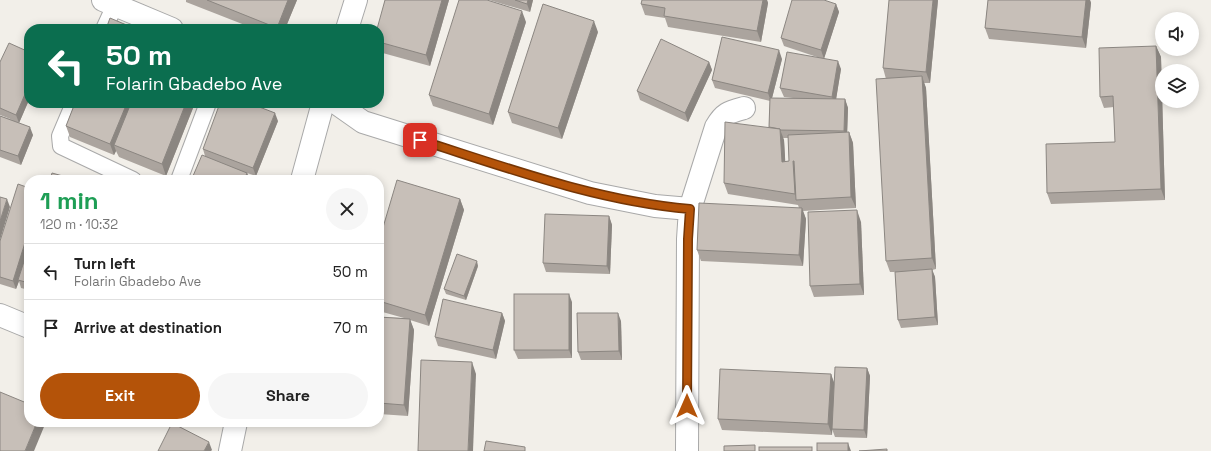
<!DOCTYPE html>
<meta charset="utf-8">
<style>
:root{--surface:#fff;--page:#f6f6f6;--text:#222;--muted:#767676;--line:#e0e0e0;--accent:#b45309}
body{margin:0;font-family:"Space Grotesk",sans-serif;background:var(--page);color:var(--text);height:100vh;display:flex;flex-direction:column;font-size:15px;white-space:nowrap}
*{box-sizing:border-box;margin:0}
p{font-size:13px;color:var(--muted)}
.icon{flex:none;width:22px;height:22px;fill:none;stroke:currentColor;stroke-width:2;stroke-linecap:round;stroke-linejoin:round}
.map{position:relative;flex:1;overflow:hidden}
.side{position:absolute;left:24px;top:175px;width:360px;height:252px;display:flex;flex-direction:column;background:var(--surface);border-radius:16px;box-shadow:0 2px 10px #0003}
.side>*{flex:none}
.hud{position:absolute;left:24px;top:24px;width:360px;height:84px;border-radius:16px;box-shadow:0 2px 10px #0003;background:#0b6e4f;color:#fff;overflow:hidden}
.fabs{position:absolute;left:1155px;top:12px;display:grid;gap:8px}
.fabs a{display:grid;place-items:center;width:44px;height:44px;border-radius:50%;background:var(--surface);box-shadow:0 2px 10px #0003;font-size:20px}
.pin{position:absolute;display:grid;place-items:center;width:34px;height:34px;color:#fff;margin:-17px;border-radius:8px;box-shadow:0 2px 6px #0006}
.me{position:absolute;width:44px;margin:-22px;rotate:0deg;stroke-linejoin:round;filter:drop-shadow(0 0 3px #0008)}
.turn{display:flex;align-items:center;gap:14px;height:84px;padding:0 16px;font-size:18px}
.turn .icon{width:52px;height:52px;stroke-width:2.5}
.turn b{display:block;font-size:28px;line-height:34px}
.round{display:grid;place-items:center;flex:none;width:42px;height:42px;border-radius:21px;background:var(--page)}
.headline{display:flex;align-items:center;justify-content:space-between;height:68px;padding:0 16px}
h1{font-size:24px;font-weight:600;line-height:30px;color:#1e9e55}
.primary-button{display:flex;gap:8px;margin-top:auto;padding:8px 16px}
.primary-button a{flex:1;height:46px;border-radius:24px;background:var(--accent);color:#fff;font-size:16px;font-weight:600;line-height:46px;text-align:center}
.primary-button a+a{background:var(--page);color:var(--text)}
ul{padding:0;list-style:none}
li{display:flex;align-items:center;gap:12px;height:56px;padding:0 16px;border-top:1px solid var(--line)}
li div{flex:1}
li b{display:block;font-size:15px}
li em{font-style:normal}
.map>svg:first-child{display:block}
</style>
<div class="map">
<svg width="1211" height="451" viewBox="0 0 1211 451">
<rect width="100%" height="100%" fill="#f2efe9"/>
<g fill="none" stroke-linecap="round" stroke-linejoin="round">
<defs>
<g id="lane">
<path d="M104,29L115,5"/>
<path d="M74,103L60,136L61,146L133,180"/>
<path d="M179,180L208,103"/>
</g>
<g id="street">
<path d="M103,0L172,29"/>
<path d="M347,29L356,0"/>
<path d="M336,103L363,122L590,193L655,206L690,209L688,239L687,451"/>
<path d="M302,180L323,103"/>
<path d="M690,209L716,127C724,113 729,112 744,108"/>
<path d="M0,315L29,327"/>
<path d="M230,451L236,422"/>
</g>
</defs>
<!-- lane casing -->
<use href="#lane" stroke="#a9a9a9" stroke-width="18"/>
<!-- street casing -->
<use href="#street" stroke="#a9a9a9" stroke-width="24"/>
<!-- lane -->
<use href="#lane" stroke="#fff" stroke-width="16"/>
<!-- street -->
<use href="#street" stroke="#fff" stroke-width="22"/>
</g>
<!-- wall -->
<g fill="#aba49e" fill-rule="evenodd">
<path d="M186,0H297L285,29H255L186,2Z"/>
<path d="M385,0H449L430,66L379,52V29Z"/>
<path d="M489,0H533L530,12Z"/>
<path d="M642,0H767L768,3L761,42L668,27L665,18L645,15L641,4Z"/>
<path d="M938,0L930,83H924L926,88L936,269L932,270L935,277L938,325L901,328L898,320L895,272H890L886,261V79L883,68Z"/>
<path d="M988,0H1090L1091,3L1086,48L989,39L985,28Z"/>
<path d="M836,4L839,12L824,58L841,69L836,99H845L848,108L847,132H849L853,143L856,208L803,211L806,219L803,266L701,261L697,250L799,208L798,205L728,194L724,183L769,127L770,101L715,88L712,80L782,59L772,98H793L784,97L780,88L820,58L784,46L781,38ZM783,138H788L789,161H785L784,140Z"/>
<path d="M526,22L493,125L433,106L429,95Z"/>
<path d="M598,32L562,139L512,123L508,112Z"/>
<path d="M1156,46L1161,57L1165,200L1051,204L1047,193L1115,142L1114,107L1104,108L1100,97Z"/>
<path d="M29,52V100L19,123L33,135L21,165L0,157V116L13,120L0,115V62Z"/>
<path d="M709,62L712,70L688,122L640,100L637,91Z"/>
<path d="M75,103H195L166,176L119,157L116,151L114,155L70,137L66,126Z"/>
<path d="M278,121L256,176L247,173L250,180H195L193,176L205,156L203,149Z"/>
<path d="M29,188V290L21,288L19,281L16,289L0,284V241Z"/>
<path d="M460,199L464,210L429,326L410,320L414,330L408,416L379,414V317L404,318L379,311V241Z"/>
<path d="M609,216L612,225L610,274L546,272L543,263Z"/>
<path d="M861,222L864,295L814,297L810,286Z"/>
<path d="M478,266L466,300L446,294L444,289Z"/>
<path d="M572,302V358L518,359L514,350Z"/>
<path d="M502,313L505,321L496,359L438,346L435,337Z"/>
<path d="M621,321L622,360H581L578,352Z"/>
<path d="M867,368L870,376L867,438L835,437L832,429V435L722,430L718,419L831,374L834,384Z"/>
</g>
<!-- shaded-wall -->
<g fill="#8b8681">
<path d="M288,0H297L285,29H277V28Z"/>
<path d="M442,0H449L430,66L426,55Z"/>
<path d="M528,0H533L530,12L527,4Z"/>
<path d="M763,0H767L768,3L761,42L757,31Z"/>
<path d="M933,0H938L930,83L926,72Z"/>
<path d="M1086,0H1090L1091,3L1086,48L1082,37Z"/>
<path d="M836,4L839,12L824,59L821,50Z"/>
<path d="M522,11L526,22L493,125L489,114Z"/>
<path d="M594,21L598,32L562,139L558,128Z"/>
<path d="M1156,46L1161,57L1165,200L1161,189Z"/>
<path d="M779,50L782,59L771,102L768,93Z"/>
<path d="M838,61L841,69L835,106L832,97Z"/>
<path d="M709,62L712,70L688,122L685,113Z"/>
<path d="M380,70L381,74L379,80V71Z"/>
<path d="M922,76L926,88L936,269L932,258Z"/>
<path d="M29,85V100L19,123L16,115Z"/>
<path d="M845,99L848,108L847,139L844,131Z"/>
<path d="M127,103H136L114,145L116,151L114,155L110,144Z"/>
<path d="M186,103H195L166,176L162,164Z"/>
<path d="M275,113L278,121L256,176L253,168Z"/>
<path d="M30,127L33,135L21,165L18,156Z"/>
<path d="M780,129L784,140L786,173L782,162Z"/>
<path d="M849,132L853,143L856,208L851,197Z"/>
<path d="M793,161L797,172V200L795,194Z"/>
<path d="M247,173L250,180H244Z"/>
<path d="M7,199L10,207L0,240V221Z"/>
<path d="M460,199L464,210L429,326L425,315Z"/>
<path d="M802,208L806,219L803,266L799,255Z"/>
<path d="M857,210L861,222L864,295L860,284Z"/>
<path d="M609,216L612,225L610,274L607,266Z"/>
<path d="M29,230V248L18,280L19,281L16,289L13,281Z"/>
<path d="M477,261L478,266L466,300L464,296Z"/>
<path d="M932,269L935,277L938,325L935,317Z"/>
<path d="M569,294L572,302V358L569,350Z"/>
<path d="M502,313L505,321L496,359L493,350Z"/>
<path d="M618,313L621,321L622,360L619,351Z"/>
<path d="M410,319L414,330L408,416L404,405Z"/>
<path d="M472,362L476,374L473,451H468Z"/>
<path d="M867,368L870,376L867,438L864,430Z"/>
<path d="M831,374L835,385L832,435L828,424Z"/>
<path d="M37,422H46L34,451H25Z"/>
<path d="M209,442L212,450L211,451H204Z"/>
<path d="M848,443L851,451H848Z"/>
</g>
<!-- building -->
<g fill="#c7bfb8" stroke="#8b8681">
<path d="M207,0H288L277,28Z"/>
<path d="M385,0H442L426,55L379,42V29H377Z"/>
<path d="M459,0H487L522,11L489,114L429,95Z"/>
<path d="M515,0H528L527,4Z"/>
<path d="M642,0H763L757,31L664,16L665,8L641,4Z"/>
<path d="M792,0H824L836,4L821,50L781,38Z"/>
<path d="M889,0H933L926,72L883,68Z"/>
<path d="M988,0H1086L1082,37L985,28Z"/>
<path d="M543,4L594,21L558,128L508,112Z"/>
<path d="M110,18L136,29H106Z"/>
<path d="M722,37L779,50L768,93L712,80Z"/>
<path d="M661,39L709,62L685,113L637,91Z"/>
<path d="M9,43L29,52V85L16,115L0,108V62Z"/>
<path d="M1156,46L1161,189L1047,193L1046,144L1115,142L1113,96L1100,97L1099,48Z"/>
<path d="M787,52L838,61L832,97L780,88Z"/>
<path d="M922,76L932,258L886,261L876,79Z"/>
<path d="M770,98L845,99L844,131L780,130V129L769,127Z"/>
<path d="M75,103H127L110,144L66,126Z"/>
<path d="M131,103H186L162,164L114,145Z"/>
<path d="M220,103H249L275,113L253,168L203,149Z"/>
<path d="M0,116L30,127L18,156L0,150Z"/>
<path d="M725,122L780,129L782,162L789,161L788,135L849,132L851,197L796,200L794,161H793L795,194L724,183Z"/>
<path d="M202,155L247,173L244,180H203L193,176Z"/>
<path d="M52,173L77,180H50Z"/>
<path d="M397,180L460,199L425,315L379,301V241Z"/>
<path d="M18,184L29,188V230L13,281L0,277V241Z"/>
<path d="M0,197L7,199L0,221Z"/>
<path d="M699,203L802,208L799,255L697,250Z"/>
<path d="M857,210L860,284L810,286L808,212Z"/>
<path d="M545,214L609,216L607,266L543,263Z"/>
<path d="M29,246V283L18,280Z"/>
<path d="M457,254L477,261L464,296L444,289Z"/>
<path d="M932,269L935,317L898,320L895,272Z"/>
<rect x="514" y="294" width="55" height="56"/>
<path d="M443,299L502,313L493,350L435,337Z"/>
<path d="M577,313H618L619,351L578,352Z"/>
<path d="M379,317L410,319L404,405L379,403Z"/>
<path d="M421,360L472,362L468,451H418Z"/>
<path d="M835,367L867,368L864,430L832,429Z"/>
<path d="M720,369L831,374L828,424L718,419Z"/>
<path d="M0,392L29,404V422H37L25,451H0Z"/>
<path d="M172,423L209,442L204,451H158Z"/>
<path d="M486,441L525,447V451H484Z"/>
<rect x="817" y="443" width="31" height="8"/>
<path d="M755,445V451H724V446Z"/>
<rect x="759" y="447" width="53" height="4"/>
<path d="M887,449V451H859Z"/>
</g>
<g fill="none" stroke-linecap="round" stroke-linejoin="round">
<defs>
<path id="route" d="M420,140C508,168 597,201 690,209L688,239L687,406"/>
</defs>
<!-- route casing -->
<use href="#route" stroke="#753606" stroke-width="10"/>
<!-- route -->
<use href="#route" stroke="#b45309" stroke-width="7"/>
</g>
</svg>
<div class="fabs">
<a><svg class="icon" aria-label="sound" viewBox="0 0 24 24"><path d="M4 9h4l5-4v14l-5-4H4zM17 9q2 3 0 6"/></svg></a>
<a><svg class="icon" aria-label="layers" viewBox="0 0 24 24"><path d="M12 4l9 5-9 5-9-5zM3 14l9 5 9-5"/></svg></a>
</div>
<div class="pin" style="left:420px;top:140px;background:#d93025"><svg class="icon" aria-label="arrive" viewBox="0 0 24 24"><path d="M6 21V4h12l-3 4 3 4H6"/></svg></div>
<svg class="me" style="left:687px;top:406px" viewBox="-20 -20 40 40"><path d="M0-17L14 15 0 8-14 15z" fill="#b45309" stroke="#fff" stroke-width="4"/></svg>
<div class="hud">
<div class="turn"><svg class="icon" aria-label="left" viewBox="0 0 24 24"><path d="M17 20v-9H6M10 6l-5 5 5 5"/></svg><div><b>50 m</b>Folarin Gbadebo Ave</div></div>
</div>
<section class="side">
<div class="headline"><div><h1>1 min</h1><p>120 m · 10:32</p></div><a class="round"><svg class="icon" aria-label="close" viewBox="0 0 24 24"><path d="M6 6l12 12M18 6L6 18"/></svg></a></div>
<ul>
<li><svg class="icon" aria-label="left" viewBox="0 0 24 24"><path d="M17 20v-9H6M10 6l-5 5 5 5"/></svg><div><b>Turn left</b><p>Folarin Gbadebo Ave</p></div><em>50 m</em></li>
<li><svg class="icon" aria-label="arrive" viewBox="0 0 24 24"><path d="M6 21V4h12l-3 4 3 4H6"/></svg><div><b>Arrive at destination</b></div><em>70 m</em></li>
</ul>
<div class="primary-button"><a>Exit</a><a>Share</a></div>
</section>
</div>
